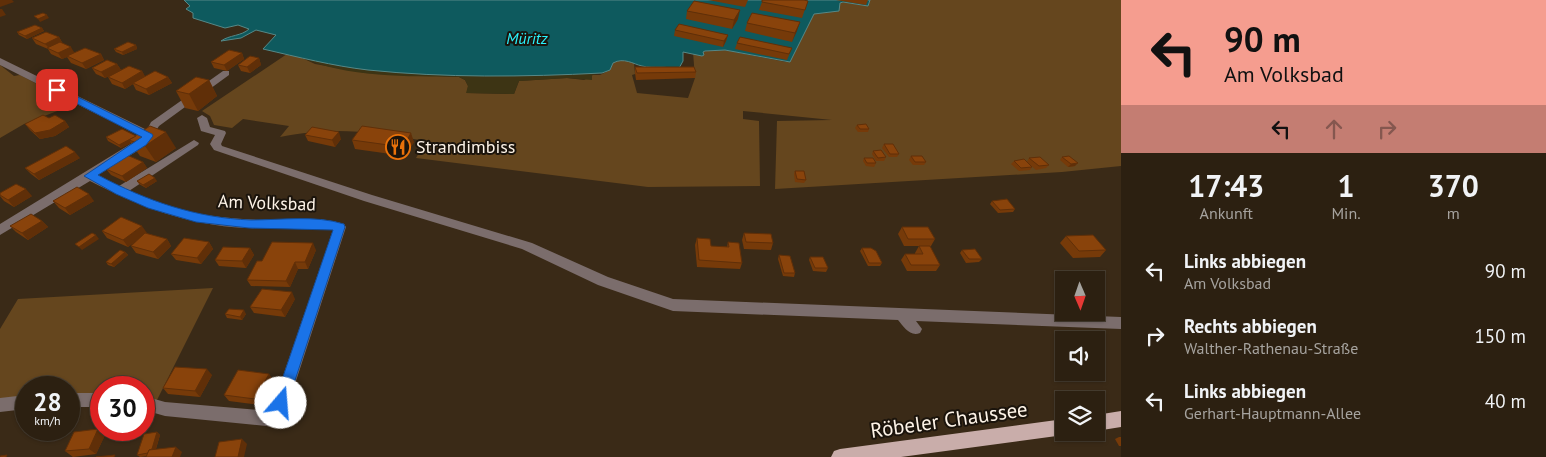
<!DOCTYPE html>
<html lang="de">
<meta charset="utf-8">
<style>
:root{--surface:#2c2011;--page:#382d1f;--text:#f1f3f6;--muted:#a6a39f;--line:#483e31}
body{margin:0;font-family:"PT Sans",sans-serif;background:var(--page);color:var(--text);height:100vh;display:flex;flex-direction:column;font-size:19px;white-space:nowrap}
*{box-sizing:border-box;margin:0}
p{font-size:16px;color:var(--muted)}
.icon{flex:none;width:28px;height:28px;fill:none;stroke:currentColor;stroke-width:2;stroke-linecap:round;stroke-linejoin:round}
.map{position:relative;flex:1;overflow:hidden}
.drawer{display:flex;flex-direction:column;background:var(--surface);width:425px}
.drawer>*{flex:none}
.banner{background:#f59d8f;color:#111;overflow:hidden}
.needle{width:32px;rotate:178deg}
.tools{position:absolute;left:1055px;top:271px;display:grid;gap:10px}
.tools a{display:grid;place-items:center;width:50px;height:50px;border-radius:0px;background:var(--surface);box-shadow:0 1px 4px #0004,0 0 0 1px var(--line);font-size:25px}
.speed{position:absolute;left:15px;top:376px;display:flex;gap:10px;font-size:25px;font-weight:700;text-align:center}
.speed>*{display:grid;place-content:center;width:65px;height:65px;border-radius:50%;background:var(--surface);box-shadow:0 1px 4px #0004,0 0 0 1px var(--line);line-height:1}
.speed small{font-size:12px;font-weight:400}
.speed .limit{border:8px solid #d22;background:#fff;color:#111}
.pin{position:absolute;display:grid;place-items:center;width:42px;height:42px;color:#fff;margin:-21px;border-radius:10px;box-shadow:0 2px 8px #0006}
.me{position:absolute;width:55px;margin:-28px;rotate:18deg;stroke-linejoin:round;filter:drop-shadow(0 0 4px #0008)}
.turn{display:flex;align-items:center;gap:18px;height:105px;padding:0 20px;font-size:22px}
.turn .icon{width:65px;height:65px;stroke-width:2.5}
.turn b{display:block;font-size:35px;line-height:42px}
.lanes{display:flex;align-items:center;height:48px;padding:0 20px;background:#0003;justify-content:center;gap:25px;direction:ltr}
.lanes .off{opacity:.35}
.eta{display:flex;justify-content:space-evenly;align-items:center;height:85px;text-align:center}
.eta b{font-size:30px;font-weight:600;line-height:35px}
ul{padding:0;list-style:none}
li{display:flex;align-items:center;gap:15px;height:65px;padding:0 20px}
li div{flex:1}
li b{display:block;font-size:19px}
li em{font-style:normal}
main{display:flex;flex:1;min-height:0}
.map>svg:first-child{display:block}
</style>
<main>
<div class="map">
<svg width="1121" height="457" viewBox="0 0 1121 457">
<rect width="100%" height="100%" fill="#3a2a17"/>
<!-- green -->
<g fill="#65461e">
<path d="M870,0H1121V166L1062,172L775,189L777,121L832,120L743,111V119L759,121L760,186L648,187L416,158L426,141C370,132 336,126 280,137L289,126L243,119L232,128L214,125L210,116L202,111L287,54L300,57L315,64L366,73L459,77L465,80L468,86L467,93L514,94L519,81L567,78L584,80L593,75H600L610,70L613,63C618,60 628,60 634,63L635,74L632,75L637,93L688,98L695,78L693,52L725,50L786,62L814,14L843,2L868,6Z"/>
<path d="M0,65L14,76L20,75L75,104L24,124L0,138Z"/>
<path d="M213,288L157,400H144V388H101V401L69,402V388H26V404L0,405V329L18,299Z"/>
</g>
<!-- sand -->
<path fill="#3d3414" d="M300,57C399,79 501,78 602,73L592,75V80L567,78L519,81L514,94L466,93L468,86L465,80L459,77C409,76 346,78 300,57Z"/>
<!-- water -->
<path fill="#0e5a5e" stroke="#568887" d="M184,0H870L868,6L843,2L840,3L839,11L814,14L790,62L725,50L705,51L703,52L704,55L702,56L683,52V61L678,70C666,65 654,69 642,66C633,64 624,57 613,63L610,70L602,73C524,77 445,78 368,70C333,66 298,57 263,49L276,35L256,30L241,38L221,41C229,35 242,36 249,29L238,25L225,28L193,18V13L186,9L190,6Z"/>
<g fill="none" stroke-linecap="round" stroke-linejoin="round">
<!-- minor -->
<g fill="#7b6d6c" fill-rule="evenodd">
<path d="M0,58L147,130L151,122L223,71H229V75L159,126L147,145L98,175L119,186L194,140L199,143L198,145L129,191C172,211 216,219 264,220C290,220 319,216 344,224L346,227L282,424L276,427L165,416L144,410V396L165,402L271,411L333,230C310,224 271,229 245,228C188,225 140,207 90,181L0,235V224L142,137L0,65Z"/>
<path d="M202,115L207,118L210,127L225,131L226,133L221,144L222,146L372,195L532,243L608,277L673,299L1121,317V329L916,321L922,329L920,333C910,337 904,327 898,320L673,311L598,285L522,249L364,201L214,150L210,144L215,135L201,131L197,118Z"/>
<rect x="69" y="393" width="32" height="14"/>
<path d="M26,395V409L0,412V398Z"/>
</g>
<!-- major -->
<g fill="#c9adaa" fill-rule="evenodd">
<path d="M1121,411V427L1096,431V415Z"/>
<path d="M1064,419V432H1070L1064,435L901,457H831L834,451L840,449Z"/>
</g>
</g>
<!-- wall -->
<g fill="#763a09">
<path d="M708,0H748L745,7Z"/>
<path d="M836,0H868L866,5Z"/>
<path d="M762,2L805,9L802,18L759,10Z"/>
<path d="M687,11L738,19L732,29L686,19Z"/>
<path d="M800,22L792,42L745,31L747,23Z"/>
<path d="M42,28L44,31L27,39L19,35L17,32Z"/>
<path d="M675,30L728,35L726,41L723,47L674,36Z"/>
<path d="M59,37L63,44L75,53L101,54L104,60L86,69L71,63L67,57L62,59L51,54L48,49L36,44L32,38Z"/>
<path d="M737,43L792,48L787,60L735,49Z"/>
<path d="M136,45L137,49L123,55L116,52L114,49Z"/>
<path d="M242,53L244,59L227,71L214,68L211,62Z"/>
<path d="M259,58L261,65L250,73L241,71L238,65Z"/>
<path d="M117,64L121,70L105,78L96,74L92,68Z"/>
<path d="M635,67L696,72L695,78L636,80L635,73Z"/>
<path d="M142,71L145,77H168L172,83L149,95L136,90L133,84L125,89L112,84L108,77Z"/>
<path d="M209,80L217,96L198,111L185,108L176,91Z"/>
<path d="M49,118L65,121L69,127L55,136L40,139L30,130L25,124Z"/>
<path d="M857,125L869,129L868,132H858L855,128Z"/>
<path d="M305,135L341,139L335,147L308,141Z"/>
<path d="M136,136L176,148L156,162L140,156L131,143L121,148L108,141L106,137Z"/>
<path d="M352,140L414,142L405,156L355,149Z"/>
<path d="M884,144L899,154L897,157H889L882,148Z"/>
<path d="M873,151L886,157L884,161H876L872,154Z"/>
<path d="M911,156L926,162L924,165H913L909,160Z"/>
<path d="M1062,157L1075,166L1068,167L1060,160Z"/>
<path d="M80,158L39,180L31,174L25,168Z"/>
<path d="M864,158L876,163L874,167L866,166L863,161Z"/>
<path d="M1029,158L1049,165L1046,168L1036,170L1027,162Z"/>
<path d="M1014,161L1032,167L1030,170L1019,171L1011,164Z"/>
<path d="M143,162L147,168L126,182L111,175L106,169Z"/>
<path d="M795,171L806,180L804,183L795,182L794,174Z"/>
<path d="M137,181H157L146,188L139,184Z"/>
<path d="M0,193L32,196L14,207L4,201L0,196Z"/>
<path d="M53,201H94L70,215L59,208Z"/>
<path d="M992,201L1015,209L1013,212L998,213L990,204Z"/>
<path d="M42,221L48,227L28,240L16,232L10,226Z"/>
<path d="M902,227L935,239L931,246H904L898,234Z"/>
<path d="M102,231L147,233H145L167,239L171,246L158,259L136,253L131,246L140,238L128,247L107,238Z"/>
<path d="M744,233L773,243L771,250L744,249L742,240Z"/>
<path d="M1066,236L1106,250L1100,257L1073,258L1060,243Z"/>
<path d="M697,238L711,246L727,247L728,242L742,263L740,269L697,267L695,245Z"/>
<path d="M209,242L213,249L201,264L176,260L171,254Z"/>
<path d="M919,246L940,265L936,271H907L901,260L905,254H915V253Z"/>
<path d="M250,248L254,255L246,268L219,266L215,260Z"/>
<path d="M862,248L882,263L880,266H868L860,251Z"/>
<path d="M316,250L308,269H298L290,287L251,286L247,280L262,261Z"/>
<path d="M962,250L982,259L979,262L966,263L960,253Z"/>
<path d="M125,252L128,255L114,267L108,265L106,262Z"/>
<path d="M779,255L795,273L794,277L783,276L778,259Z"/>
<path d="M810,257L828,268L826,272L813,271L809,260Z"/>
<path d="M295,299L285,317L254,313L250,307Z"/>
<path d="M225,314H246L242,320L227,318Z"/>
<path d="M269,374L273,380L260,405L229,401L224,395Z"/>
<path d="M212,375L200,397L168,394L163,388Z"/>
<path d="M98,429L105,435L96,454L73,457L65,451Z"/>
<path d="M157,432L160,435L156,449L182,452L140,457L137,455Z"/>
<path d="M1119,437H1121V446H1119L1115,439Z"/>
</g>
<!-- shaded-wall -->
<g fill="#602f08">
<path d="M0,0H12L14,2L0,7Z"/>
<path d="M0,9H2L6,15L0,17Z"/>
<path d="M740,10L738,19L732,29L734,20Z"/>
<path d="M47,15L49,18L40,22L38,19Z"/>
<path d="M800,22L797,31L792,42L795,33Z"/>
<path d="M42,28L44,31L27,39L25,36Z"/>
<path d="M728,35L726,41L723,47L724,41Z"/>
<path d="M59,37L63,44L49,48L45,44Z"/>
<path d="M136,45L137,49L123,55L122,52Z"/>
<path d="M71,47L75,54L62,59L58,53Z"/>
<path d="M242,53L244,59L227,71L224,65Z"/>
<path d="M101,54L104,60L86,69L82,63Z"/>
<path d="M259,58L261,65L250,73L247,67Z"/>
<path d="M117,64L121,70L105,78L101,72Z"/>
<path d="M142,71L146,78L133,83V84L125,89L122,83Z"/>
<path d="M168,77L172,83L149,95L146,89Z"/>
<path d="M209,80L217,96L198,111L189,94Z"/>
<path d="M65,121L69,127L55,136L40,139L35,133Z"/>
<path d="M166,132L176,148L156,162L145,146Z"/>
<path d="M339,132L341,139L335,147L332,140Z"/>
<path d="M411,133L414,142L405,156L403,147Z"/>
<path d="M136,136L129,140L131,143L121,148L119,145Z"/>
<path d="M75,152L80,158L39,180L34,174Z"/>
<path d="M143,162L147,168L126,182L122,176Z"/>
<path d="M1078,163L1075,166L1068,167L1071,164Z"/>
<path d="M155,178L157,181L146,188L143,185Z"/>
<path d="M26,189L32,196L14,207L8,200Z"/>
<path d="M89,194L94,201L70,215L65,208Z"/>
<path d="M42,221L48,227L28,240L22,233Z"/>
<path d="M142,226L147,233L128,247L123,240Z"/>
<path d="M96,235L99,239L82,250L79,247Z"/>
<path d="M167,239L171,246L158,259L153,252Z"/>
<path d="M209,242L213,249L201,264L197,258Z"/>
<path d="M313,243L316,250L308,269L305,262Z"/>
<path d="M250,248L254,255L246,268L242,261Z"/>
<path d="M125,252L128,255L114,267L111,264Z"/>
<path d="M295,262L298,269L290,287L286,281Z"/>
<path d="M292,292L295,299L285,317L281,310Z"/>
<path d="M244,310L246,314L242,320L240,317Z"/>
<path d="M207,369L212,375L200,397L195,391Z"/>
<path d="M269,374L273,380L260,405L255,399Z"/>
<path d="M98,429L105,435L96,454L89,449Z"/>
<path d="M157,432L160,435L154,455L151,452Z"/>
<path d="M242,439L247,444L244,457H238Z"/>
<path d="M176,447L182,452L180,457H172Z"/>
</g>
<!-- building -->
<g fill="#89430b" stroke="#602f08">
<path d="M762,0H804L808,1L805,10L762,2Z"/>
<path d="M694,1L740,10L734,20L687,11Z"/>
<path d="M43,13L47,15L38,19L34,16Z"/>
<path d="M752,13L800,22L795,33L747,23Z"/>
<path d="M679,24L728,35L724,41L675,30Z"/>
<path d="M35,25L42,28L25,36L17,32Z"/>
<path d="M46,32L59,37L45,44L32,38Z"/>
<path d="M740,37L792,48L789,54L737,43Z"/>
<path d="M60,42L71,47L58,53L47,48Z"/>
<path d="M128,42L136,45L122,52L114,49Z"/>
<path d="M85,48L101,54L82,63L67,56Z"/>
<path d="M229,50L242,53L224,65L211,62Z"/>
<path d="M250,56L259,58L247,67L238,65Z"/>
<path d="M107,60L117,64L101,72L92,68Z"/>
<path d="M129,66L142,71L122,83L108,77Z"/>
<path d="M635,67H694L696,72L637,73Z"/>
<path d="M155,71L168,77L146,89L133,83Z"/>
<path d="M196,77L209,80L189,94L176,91Z"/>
<path d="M43,115L49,118L55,115L65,121L50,130L35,133L25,124Z"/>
<path d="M866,124L869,129H860L857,125Z"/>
<path d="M150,126L166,132L145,146L129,140Z"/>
<path d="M362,126L411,133L403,147L352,140Z"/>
<path d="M312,127L339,132L332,140L305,135Z"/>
<path d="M122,129L136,136L119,145L106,137Z"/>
<path d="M884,144H893L899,154H890Z"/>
<path d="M66,146L75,152L34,174L25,168Z"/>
<path d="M881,150L886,157L878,158L873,151Z"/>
<path d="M127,155L143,162L122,176L106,169Z"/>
<path d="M911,156H922L926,162H915Z"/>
<path d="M1069,156L1078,163L1071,164L1062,157Z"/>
<path d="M1040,157L1049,165L1039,166L1029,158Z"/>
<path d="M864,158H873L876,163H867Z"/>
<path d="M1024,159L1032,167L1021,168L1014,161Z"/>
<path d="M795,171H804L806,180L797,179Z"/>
<path d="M149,174L155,178L143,185L137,181Z"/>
<path d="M16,184L26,189L8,200L0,195V193Z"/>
<path d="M77,187L89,194L65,208L53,201Z"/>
<path d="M1007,199L1015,209L1000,210L992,201Z"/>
<path d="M31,214L42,221L22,233L10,226Z"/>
<path d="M121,217L142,226L123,240L102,231Z"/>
<path d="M902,227H928L935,239H908Z"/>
<path d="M92,233L96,235L79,247L75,244Z"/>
<path d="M145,233L167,239L153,252L131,246Z"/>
<path d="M744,233L771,234L773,243L746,242Z"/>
<path d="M1093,235L1106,250L1079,251L1066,236Z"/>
<path d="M184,238L209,242L197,258L171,254Z"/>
<path d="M697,238L710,239L711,246L729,247L728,242L739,243L742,263L699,260Z"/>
<path d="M272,242L313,243L305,262H295L286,281L247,280L257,261H262Z"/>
<path d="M919,246H930L940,265H911L905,254H923Z"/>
<path d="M223,247L250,248L242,261L215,260Z"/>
<path d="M862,248H871L876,251L882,263H869Z"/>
<path d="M975,249L982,259H969L962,250Z"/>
<path d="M120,250L125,252L111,264L106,262Z"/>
<path d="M779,255L790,256L795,273H784Z"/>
<path d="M810,257H823L828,268H815Z"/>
<path d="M262,289L292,292L281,310L250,307Z"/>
<path d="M229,309L244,310L240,317L225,314Z"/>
<path d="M175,367L207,369L195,391L163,388Z"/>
<path d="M238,370L269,374L255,399L224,395Z"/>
<path d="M98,429L89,449L65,451L74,432Z"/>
<path d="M157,432L152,449L149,450L148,453L137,455L144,434Z"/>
<path d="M242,439L238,457H215L219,442Z"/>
<path d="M176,447L172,457H146L149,450Z"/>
<path d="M7,455L6,457H0V456Z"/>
<path d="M115,455L114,457H96Z"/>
</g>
<!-- route -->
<path fill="#1a73e8" stroke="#114b97" d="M54,88H60L152,134L153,136L146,145L98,175C147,201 196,218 251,220C281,220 315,215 344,224L345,227L286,408L281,410L276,408L274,403L333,230L249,228L196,222L148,208L116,194L84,176L142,137L54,92Z"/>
<!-- icons -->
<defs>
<symbol id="restaurant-ring" viewBox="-11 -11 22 22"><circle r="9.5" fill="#1b140c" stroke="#e8710a" stroke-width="1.5"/><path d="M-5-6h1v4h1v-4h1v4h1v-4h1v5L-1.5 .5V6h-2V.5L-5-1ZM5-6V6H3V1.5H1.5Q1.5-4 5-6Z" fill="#e8710a"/></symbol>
</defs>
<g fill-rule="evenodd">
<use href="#restaurant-ring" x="384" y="133" width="28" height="28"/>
</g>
<g text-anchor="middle" stroke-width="4" stroke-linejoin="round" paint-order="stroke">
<!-- far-water labels -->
<g font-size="16" font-style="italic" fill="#2af3fd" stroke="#1b140c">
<text x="527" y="44">Müritz</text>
</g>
<!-- poi labels -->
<g font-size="18" fill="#fdf3e7" stroke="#1b140c" text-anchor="start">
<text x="416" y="153">Strandimbiss</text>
</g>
<!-- street labels -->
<g font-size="18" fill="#fdf3e7" stroke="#1b140c">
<text transform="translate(267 203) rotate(2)" y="6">Am Volksbad</text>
</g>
<!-- near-street labels -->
<g font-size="21" fill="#fdf3e7" stroke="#1b140c">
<text transform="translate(949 420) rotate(-8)" y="7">Röbeler Chaussee</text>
</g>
</g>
</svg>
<div class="tools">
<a><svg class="needle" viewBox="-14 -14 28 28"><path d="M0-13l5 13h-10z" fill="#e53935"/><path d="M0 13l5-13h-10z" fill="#a6a39f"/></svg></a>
<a><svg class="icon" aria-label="sound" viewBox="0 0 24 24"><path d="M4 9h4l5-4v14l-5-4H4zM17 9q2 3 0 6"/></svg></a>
<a><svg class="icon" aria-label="layers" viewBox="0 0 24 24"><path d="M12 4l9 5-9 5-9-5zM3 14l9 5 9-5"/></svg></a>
</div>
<div class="speed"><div>28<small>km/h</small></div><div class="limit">30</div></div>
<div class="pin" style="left:57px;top:90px;background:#d93025"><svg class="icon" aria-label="arrive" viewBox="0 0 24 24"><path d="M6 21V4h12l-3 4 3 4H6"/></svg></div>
<svg class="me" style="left:281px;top:403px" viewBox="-20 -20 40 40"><circle r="19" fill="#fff"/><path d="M0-13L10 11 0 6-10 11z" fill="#1a73e8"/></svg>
</div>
<section class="drawer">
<div class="banner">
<div class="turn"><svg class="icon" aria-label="left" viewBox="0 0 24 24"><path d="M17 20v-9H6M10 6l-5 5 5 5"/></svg><div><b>90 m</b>Am Volksbad</div></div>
<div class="lanes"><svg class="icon" aria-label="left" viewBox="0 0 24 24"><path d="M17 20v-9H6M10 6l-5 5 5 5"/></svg><svg class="icon off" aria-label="ahead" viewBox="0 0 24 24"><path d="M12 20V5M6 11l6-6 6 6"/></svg><svg class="icon off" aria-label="right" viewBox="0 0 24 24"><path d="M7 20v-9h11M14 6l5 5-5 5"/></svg></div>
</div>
<div class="eta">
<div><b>17:43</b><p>Ankunft</p></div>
<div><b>1</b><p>Min.</p></div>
<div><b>370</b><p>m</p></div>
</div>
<ul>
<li><svg class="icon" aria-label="left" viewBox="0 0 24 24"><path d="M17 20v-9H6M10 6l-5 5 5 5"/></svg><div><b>Links abbiegen</b><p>Am Volksbad</p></div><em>90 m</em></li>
<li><svg class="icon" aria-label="right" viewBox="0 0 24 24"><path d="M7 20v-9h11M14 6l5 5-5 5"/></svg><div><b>Rechts abbiegen</b><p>Walther-Rathenau-Straße</p></div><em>150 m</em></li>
<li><svg class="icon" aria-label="left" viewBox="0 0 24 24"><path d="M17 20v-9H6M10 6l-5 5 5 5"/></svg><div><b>Links abbiegen</b><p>Gerhart-Hauptmann-Allee</p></div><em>40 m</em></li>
</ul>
</section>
</main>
